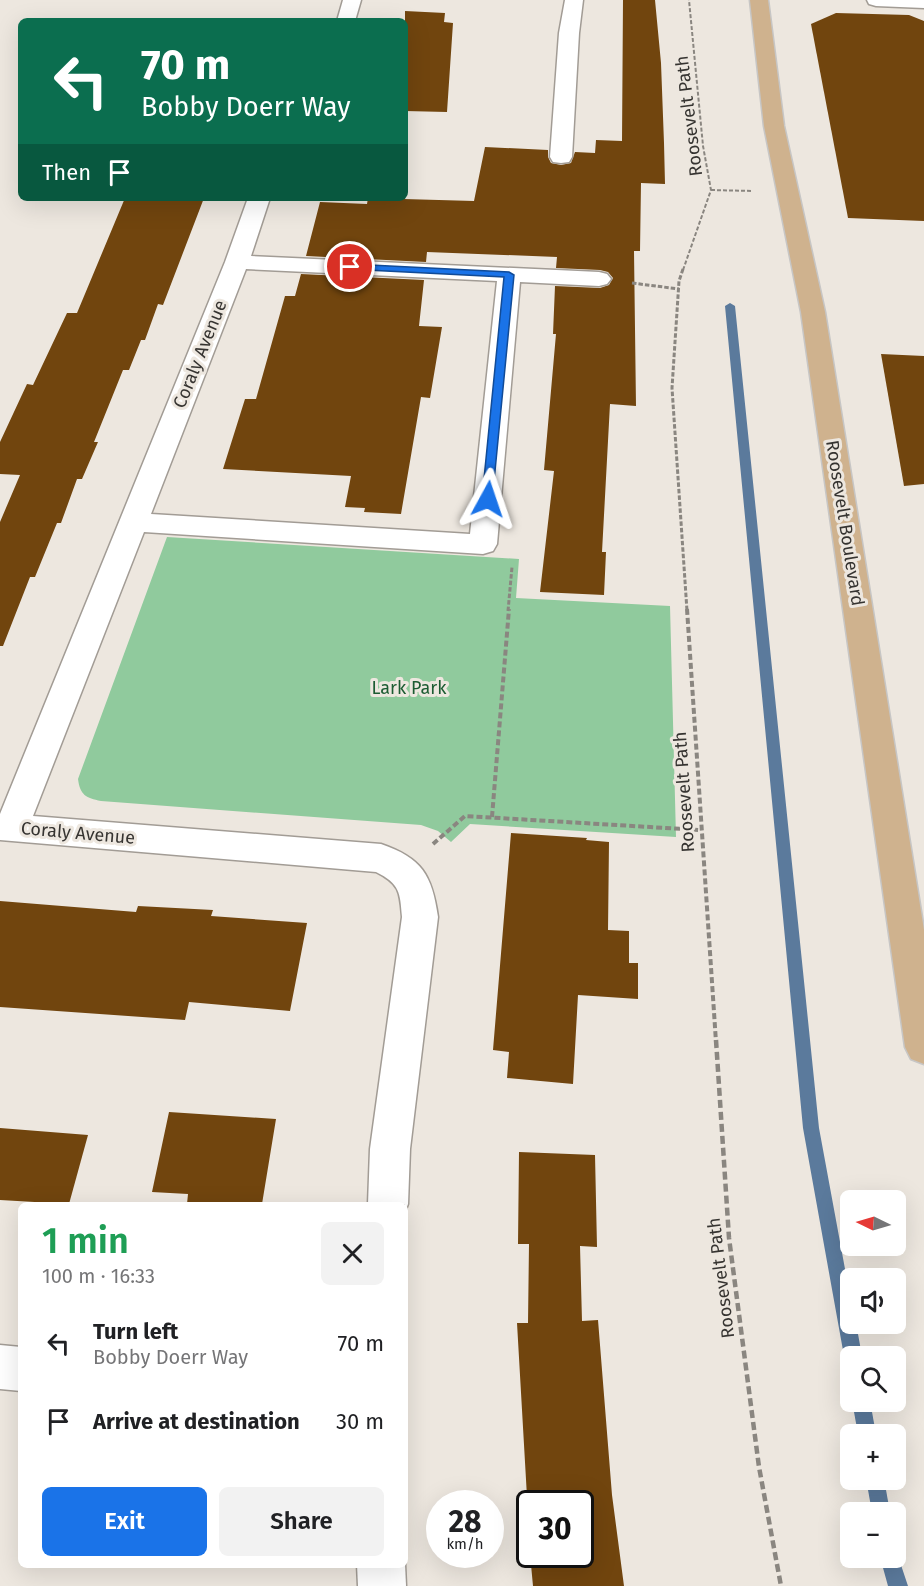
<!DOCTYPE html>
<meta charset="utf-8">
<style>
:root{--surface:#fff;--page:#f2f2f2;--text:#202124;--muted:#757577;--accent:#1a73e8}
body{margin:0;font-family:"Fira Sans",sans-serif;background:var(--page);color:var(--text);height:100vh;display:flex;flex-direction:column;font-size:22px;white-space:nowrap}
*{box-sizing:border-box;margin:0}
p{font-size:20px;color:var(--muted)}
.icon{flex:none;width:33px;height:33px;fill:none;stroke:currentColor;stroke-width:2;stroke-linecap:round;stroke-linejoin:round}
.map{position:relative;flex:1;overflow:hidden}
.side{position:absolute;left:18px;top:1202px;width:390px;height:366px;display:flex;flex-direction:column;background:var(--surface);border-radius:9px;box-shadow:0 6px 24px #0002}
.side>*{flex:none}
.banner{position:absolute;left:18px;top:18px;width:390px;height:183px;border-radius:9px;box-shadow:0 6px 24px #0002;background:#0b6e4f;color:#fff;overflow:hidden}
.needle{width:39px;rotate:275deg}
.buttons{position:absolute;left:840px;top:1190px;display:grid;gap:12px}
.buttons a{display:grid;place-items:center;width:66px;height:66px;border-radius:9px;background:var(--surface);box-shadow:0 6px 24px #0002;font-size:30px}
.speed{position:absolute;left:426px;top:1490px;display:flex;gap:12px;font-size:30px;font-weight:700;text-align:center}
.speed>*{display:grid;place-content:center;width:78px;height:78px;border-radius:50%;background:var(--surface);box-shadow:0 6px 24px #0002;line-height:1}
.speed small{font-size:15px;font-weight:400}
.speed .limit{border:3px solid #111;border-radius:9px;background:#fff;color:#111}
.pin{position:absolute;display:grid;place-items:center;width:51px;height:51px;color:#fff;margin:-26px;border:3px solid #fff;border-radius:50%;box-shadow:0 2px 6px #0007}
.me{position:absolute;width:66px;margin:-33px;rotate:5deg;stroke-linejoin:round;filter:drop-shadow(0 0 4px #0008)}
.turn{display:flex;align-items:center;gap:21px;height:126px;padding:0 24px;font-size:27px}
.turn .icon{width:78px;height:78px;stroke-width:2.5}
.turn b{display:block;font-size:42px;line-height:51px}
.then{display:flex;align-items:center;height:57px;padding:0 24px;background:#0003;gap:12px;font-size:22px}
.round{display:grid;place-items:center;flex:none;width:63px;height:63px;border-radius:9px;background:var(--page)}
.overview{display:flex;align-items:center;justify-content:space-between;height:102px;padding:0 24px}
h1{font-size:36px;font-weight:600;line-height:45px;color:#1e9e55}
.primary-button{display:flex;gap:12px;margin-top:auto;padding:12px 24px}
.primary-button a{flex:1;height:69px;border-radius:9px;background:var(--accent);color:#fff;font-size:24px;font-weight:600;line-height:69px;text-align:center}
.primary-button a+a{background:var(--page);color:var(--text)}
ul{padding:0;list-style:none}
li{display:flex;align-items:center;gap:18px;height:78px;padding:0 24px}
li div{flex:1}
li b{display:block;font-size:22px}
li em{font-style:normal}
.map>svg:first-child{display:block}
</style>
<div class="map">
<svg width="924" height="1586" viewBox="0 0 924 1586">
<rect width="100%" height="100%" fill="#ede7df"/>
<!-- green -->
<path fill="#90ca9d" d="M167,537L519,559L516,598L670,606L676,837L470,824L451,842L438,831L421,825L101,801C86,798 80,795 78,779Z"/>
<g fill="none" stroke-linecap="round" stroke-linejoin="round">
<!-- stream -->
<g fill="#5b7a9c" fill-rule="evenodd">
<path d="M730,303L735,306L819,1128L850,1296V1323H856L862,1356H850V1364L847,1362L844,1356L803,1128L725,306Z"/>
<path d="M852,1401H870L876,1434H858Z"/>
<path d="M866,1479H884L890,1512H872Z"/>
<path d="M896,1550L908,1586H888L880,1557H896Z"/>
</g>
</g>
<!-- building -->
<g fill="#71450e">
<path d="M623,0H655L661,63L664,143L665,184L641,183L640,251H634L636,406L610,404L602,552H606L604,595L540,592L554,471L544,470L556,334H553L555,286L600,288L609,285L613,278L608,272L600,270L556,268L557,257L427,252L426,262L306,256L320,202L367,204L368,198L474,201L485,147L548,150V157L551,163L561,165L571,163L575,152L595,153L596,140L622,141Z"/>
<path d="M405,11L445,13L444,22L453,23L447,112L405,111Z"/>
<path d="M836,13L909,15L924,21V221L848,218L811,24Z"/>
<path d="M125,198H204L163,305L158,304L145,340H141L129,370H123L94,442H98L82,479H77L61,523H57L35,577H30L3,646H0V522L20,475L0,474V442L27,384L33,385L67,313H77Z"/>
<path d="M301,274L424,280L419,326L442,327L430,398L421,397L401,514L364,512L365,508L345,507L351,476L223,469L245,399H256L285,296H295Z"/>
<path d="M881,354L924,356V484L904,486Z"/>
<path d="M511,833L587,838L586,840L609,842L608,930L629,931V963H638V999L578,995L573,1084L507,1078L509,1052L493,1050Z"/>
<path d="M0,901L136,912L138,906L213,910L211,916L307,923L290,1011L189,1002L185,1020L0,1007Z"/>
<path d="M169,1112L276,1119L262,1204H187L188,1194L152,1192Z"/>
<path d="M0,1128L88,1135L69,1204L0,1200Z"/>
<path d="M519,1152L595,1155L597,1247L580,1246L582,1321L598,1320L612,1495L624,1586H533L530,1554H580V1503H530V1549L517,1323H528L529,1244H518Z"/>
</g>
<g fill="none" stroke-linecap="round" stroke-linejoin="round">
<defs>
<g id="minor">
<path d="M343,0H361L355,21H337Z"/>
<path d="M565,0H583L579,33L572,157L569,162L561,163L553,162L550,157L559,33Z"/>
<path d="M867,0H924V8L876,6L869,4Z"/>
<path d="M248,198H270L251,256L599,272L607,274L611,279L607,284L599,286L520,282L497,544L493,551L483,554L144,532L33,816L381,844C422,858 432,875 438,917L410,1149L408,1204L405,1212V1204H368L370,1149L402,917C400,892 400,884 376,872L0,840V814L225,262ZM246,269L497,281L470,534L151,514Z"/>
<path d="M0,1345L21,1347V1391L0,1389Z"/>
<path d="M357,1564H405L406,1586H358Z"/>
</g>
<path id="major" d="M750,0H768L784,126L825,312L924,930V1064L911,1059L905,1047L801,312L764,126Z"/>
</defs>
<!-- minor casing -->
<use href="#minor" stroke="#a29c95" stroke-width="3"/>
<!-- major casing -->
<use href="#major" stroke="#c7c6c5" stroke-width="3"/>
<!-- path-far3 -->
<g stroke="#8a8680" stroke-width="2" stroke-dasharray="4 2" stroke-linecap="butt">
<path d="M711,190L753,191"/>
<path d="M683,270L711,190L703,146L689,0"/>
</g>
<!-- path-far2 -->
<g stroke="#8a8680" stroke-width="3" stroke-dasharray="4.5 2" stroke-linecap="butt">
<path d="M683,269L679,281L672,388L687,611"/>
<path d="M632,283L679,289"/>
<path d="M508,611L512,567"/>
</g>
<!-- path-far1 -->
<g stroke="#8a8680" stroke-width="4" stroke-dasharray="6 3" stroke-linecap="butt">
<path d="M687,609L716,1042"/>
<path d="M492,817L509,609"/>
<path d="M433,844L465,816L700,830"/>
</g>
<!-- path -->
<path stroke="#8a8680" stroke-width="4.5" stroke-dasharray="8 4" stroke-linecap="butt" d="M716,1040L729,1238L759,1467L781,1586"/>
<!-- minor -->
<use href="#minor" fill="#fff" fill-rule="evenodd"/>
<!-- major -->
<use href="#major" fill="#cfb28e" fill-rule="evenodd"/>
</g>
<!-- route -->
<path fill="#1a73e8" stroke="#114b97" stroke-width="1.5" d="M350,264L509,272L514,275L492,502H484L482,499L504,277L347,269V265Z"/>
<g text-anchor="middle" stroke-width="6" stroke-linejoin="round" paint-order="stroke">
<!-- street labels -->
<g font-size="18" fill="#363431" stroke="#ede7df">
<text transform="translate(689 116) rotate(-97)" y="6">Roosevelt Path</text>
<text transform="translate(200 354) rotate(-68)" y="6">Coraly Avenue</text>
<text transform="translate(845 523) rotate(81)" y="6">Roosevelt Boulevard</text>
<text transform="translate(684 792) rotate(-94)" y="6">Roosevelt Path</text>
<text transform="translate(78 833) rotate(5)" y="6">Coraly Avenue</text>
<text transform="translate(721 1278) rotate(-97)" y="6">Roosevelt Path</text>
</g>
<!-- park labels -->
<g font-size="18" fill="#1c5c32" stroke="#ede7df">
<text x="409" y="694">Lark Park</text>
</g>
</g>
</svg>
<div class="buttons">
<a><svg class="needle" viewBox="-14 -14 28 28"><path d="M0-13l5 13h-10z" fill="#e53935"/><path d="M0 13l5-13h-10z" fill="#757577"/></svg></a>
<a><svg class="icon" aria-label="sound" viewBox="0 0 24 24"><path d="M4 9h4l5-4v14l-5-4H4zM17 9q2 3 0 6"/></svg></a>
<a><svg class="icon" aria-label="search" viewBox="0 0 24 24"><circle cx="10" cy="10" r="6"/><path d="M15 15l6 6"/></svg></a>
<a>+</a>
<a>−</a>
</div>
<div class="speed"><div>28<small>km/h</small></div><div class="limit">30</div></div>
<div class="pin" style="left:350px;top:267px;background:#d93025"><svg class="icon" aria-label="arrive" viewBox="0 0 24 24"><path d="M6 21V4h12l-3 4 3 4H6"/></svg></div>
<svg class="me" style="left:488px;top:499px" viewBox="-20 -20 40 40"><path d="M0-17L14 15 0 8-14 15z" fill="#1a73e8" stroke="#fff" stroke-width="4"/></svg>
<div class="banner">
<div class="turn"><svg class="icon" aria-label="left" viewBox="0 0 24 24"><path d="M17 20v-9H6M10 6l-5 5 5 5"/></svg><div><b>70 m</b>Bobby Doerr Way</div></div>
<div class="then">Then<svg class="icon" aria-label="arrive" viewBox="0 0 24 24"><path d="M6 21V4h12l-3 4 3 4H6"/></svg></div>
</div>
<section class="side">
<div class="overview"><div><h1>1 min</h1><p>100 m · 16:33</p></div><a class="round"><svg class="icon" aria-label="close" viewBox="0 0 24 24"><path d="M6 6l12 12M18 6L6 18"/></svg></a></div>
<ul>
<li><svg class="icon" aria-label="left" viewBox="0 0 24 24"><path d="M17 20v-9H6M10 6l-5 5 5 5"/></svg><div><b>Turn left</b><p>Bobby Doerr Way</p></div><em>70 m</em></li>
<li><svg class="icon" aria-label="arrive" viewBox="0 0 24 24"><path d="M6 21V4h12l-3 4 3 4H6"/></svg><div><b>Arrive at destination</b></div><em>30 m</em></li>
</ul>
<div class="primary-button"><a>Exit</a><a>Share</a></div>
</section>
</div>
